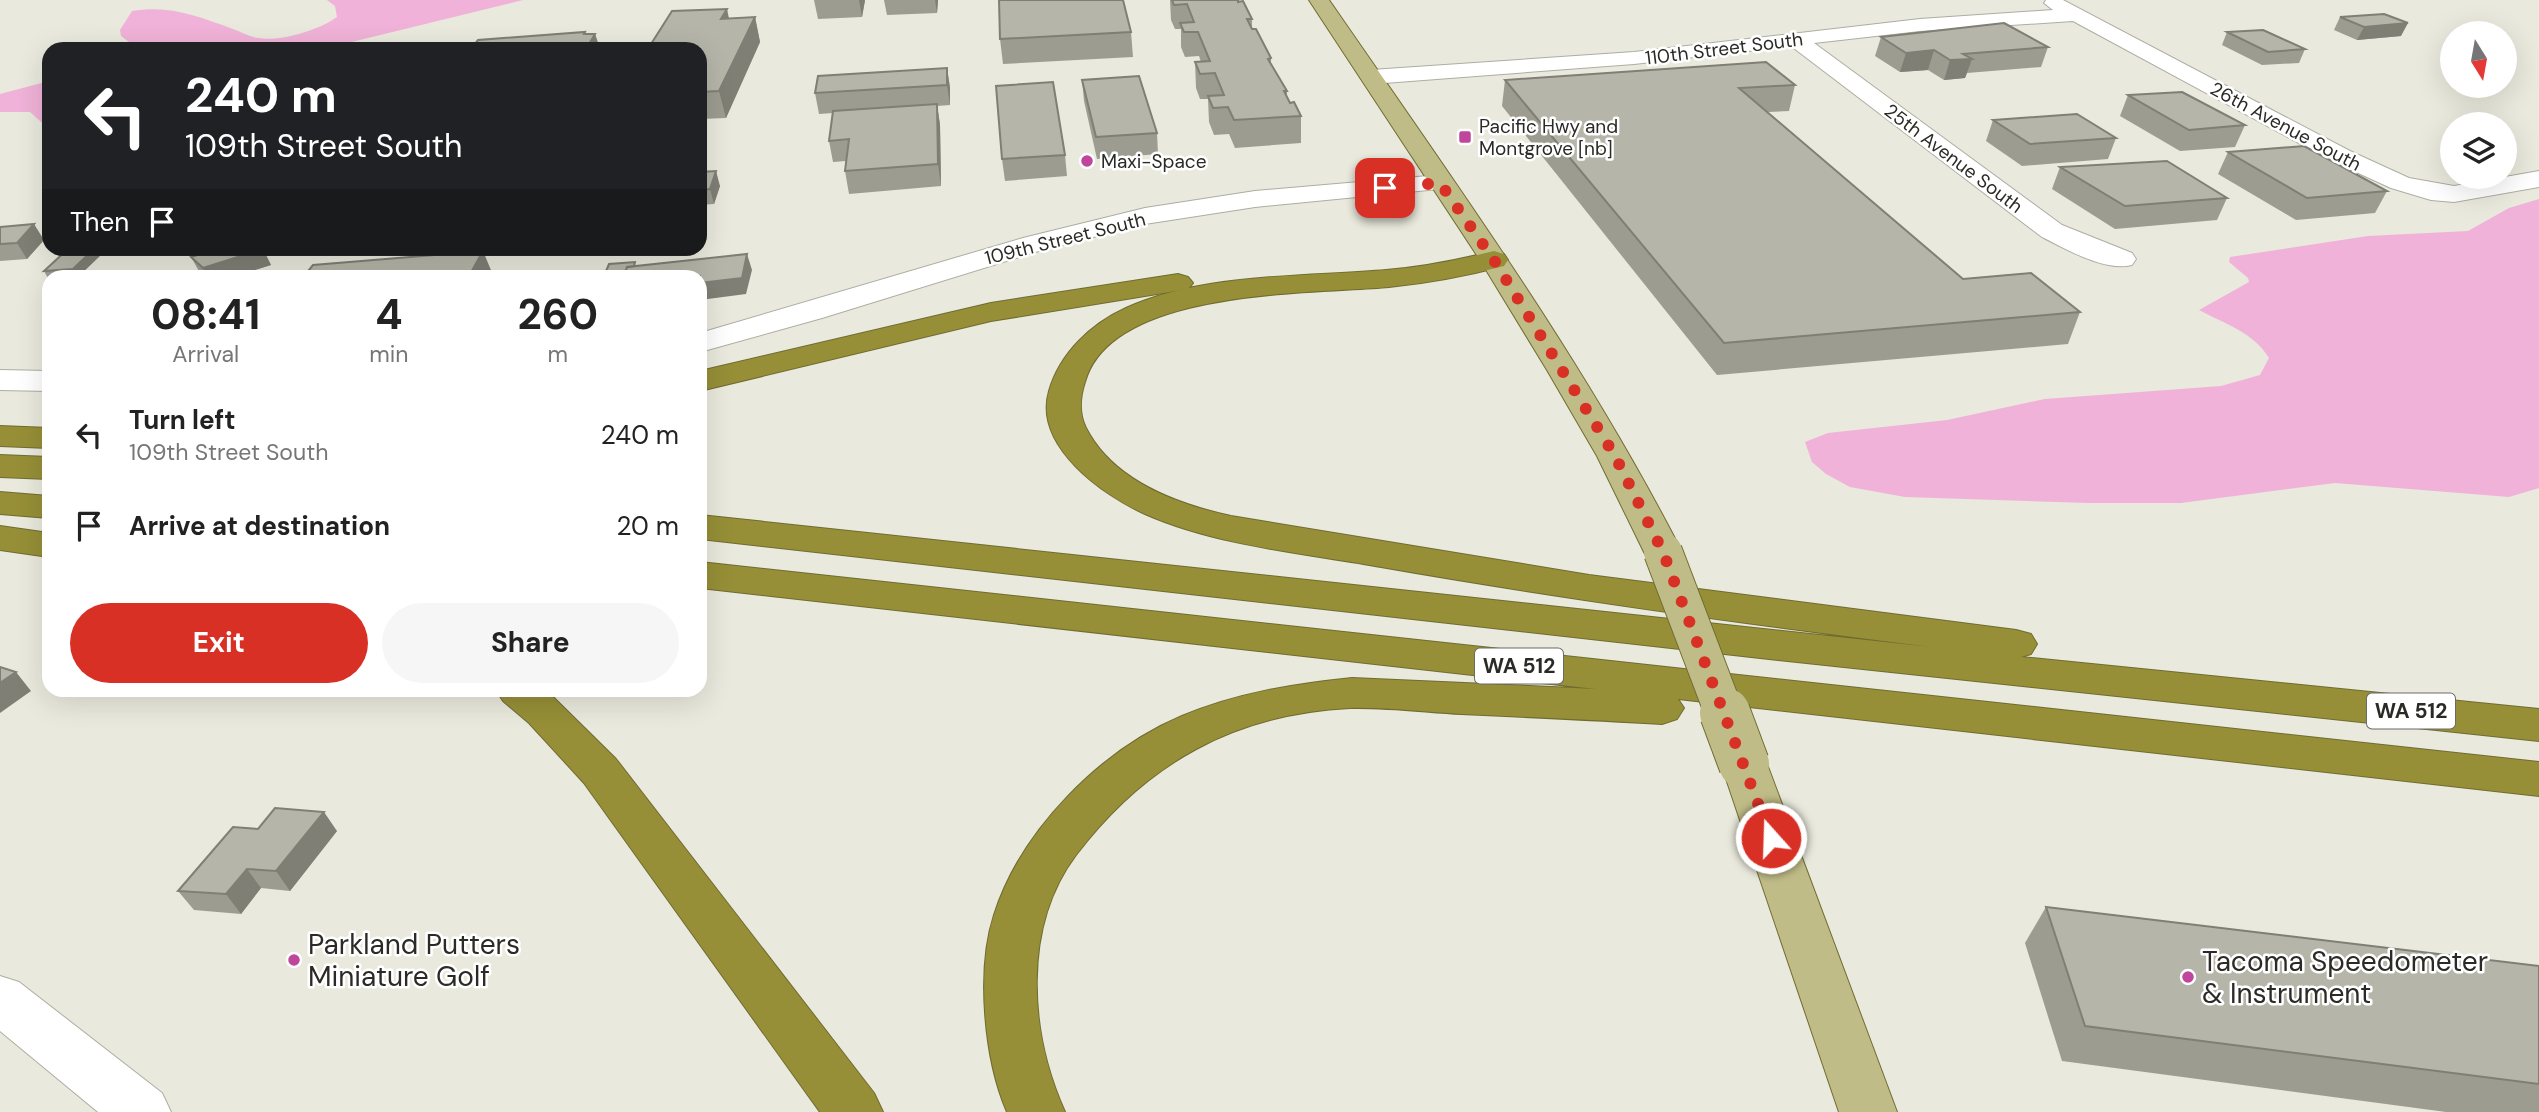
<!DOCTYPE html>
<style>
:root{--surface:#fff;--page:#f6f6f6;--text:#222;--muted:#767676;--accent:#d93025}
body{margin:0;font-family:"DM Sans",sans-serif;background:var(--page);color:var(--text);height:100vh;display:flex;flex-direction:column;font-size:26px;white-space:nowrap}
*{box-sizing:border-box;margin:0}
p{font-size:23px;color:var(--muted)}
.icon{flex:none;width:38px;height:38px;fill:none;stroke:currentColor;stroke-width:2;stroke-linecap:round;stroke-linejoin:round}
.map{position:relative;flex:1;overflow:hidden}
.details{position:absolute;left:42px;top:270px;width:665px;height:427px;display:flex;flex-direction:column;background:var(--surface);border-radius:21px;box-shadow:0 7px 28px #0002}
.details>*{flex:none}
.hud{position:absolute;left:42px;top:42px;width:665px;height:214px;border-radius:21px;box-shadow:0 7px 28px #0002;background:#202124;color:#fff;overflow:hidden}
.needle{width:46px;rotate:169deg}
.fabs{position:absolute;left:2440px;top:21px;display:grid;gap:14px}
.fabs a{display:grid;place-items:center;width:77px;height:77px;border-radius:50%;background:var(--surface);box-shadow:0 7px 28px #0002;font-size:35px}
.pin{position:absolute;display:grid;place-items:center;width:60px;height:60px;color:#fff;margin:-30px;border-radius:14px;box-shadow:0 4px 10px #0006}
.me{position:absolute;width:77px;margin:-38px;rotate:340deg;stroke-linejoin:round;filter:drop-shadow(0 0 5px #0008)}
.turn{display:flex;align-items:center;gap:24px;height:147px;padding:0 28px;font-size:32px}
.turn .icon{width:91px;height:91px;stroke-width:2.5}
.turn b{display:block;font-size:49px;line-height:60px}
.then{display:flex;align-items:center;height:66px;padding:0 28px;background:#0003;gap:14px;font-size:26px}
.eta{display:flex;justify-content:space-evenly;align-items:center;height:119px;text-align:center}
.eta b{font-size:42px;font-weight:700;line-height:49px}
.button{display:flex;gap:14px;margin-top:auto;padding:14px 28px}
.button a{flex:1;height:80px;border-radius:42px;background:var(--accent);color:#fff;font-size:28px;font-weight:700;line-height:80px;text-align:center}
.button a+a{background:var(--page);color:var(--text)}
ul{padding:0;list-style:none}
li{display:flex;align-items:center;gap:21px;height:91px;padding:0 28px}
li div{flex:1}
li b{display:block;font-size:26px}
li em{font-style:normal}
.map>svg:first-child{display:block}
</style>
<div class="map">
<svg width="2539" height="1112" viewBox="0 0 2539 1112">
<rect width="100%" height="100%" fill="#eae9dd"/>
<!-- water -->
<g fill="#f0b2d8">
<path d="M327,0H523L323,49H124L129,42L121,36L120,30L132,11C170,5 197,16 233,29C241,32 250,37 258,38C281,42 319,30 337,17L335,6Z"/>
<path d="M49,81V129L30,112H0V94Z"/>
<path d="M2539,199V488L2509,497L2335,483L2181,503H2089L1905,497L1850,487L1826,474L1812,462L1805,442L1828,433L1947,420L2045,399L2221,386L2260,375L2269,358C2253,332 2225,324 2199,310L2249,282L2248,278L2229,262L2230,257L2368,236L2468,231L2509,208Z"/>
</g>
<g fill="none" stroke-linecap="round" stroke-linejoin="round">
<defs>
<g id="minor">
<path d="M2046,0H2063L2350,151L2409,178L2454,186L2539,171V187L2454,202L2431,200L2391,188L2332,161L2073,21L1920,31L1814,43L2062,225L2132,253L2136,259L2132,265C2105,272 2066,249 2042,237L1791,46L1634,64L1371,84L1360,77L1371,70L1634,52L1920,19L2053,10L2044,3Z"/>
<path d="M1440,175L1449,178L1453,183L1449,188L1255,207L1145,224L1042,250L822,318L700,352V333L1023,238L1145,208L1255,191Z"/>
<path d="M0,370L49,371V391L0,390Z"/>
<path d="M0,976L19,982L162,1093L171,1112H98L0,1031Z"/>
</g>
<g id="major">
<path d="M1309,0H1329C1453,180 1582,357 1682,552L1677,561L1663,564L1649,561L1644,552L1597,456L1547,370L1480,260Z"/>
<path d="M1744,747L1760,752L1767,764L1897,1112H1839L1721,764L1728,752Z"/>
</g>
<g id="highway">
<path d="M1494,251L1504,254L1508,260L1504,266C1466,276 1428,283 1389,287C1312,294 1111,288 1085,382C1080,397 1079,414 1086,428C1113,481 1176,504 1231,516L1589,575L2016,630L2031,634L2037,644L2031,654L2021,657L2539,709V741L1778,660L700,539V515L1931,647C1747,624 1563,599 1381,567C1303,553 1218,546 1145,514C1103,495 1033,446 1049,391C1060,353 1091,324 1126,308C1203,273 1303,277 1386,270C1423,267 1458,260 1494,251Z"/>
<path d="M1178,274L1188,277L1193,283L1188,289L991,321L700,391V371L991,303Z"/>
<path d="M0,426L49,428V448L0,446Z"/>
<path d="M0,455L49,457V479L0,477Z"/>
<path d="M0,492L49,496V518L0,514Z"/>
<path d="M0,526L49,533V557L0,550Z"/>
<path d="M700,562L2539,762V796L1678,699L1684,708L1677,719L1662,724C1595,720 1528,717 1461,714C1425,712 1387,707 1350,708C1234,714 1146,763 1076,855C1022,927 1029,1032 1065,1112H1007C984,1059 976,970 994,915C1021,830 1101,750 1182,716C1236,693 1294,684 1352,678L1596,689L700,588Z"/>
<path d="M496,690H546L616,759L874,1093L883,1112H820L584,783L529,723L503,701Z"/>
</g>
</defs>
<!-- minor casing -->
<use href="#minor" stroke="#aeada2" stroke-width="2"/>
<!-- major casing -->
<use href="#major" stroke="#706c31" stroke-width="2"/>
<!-- highway casing -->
<use href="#highway" stroke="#706c31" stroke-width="2"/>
<!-- minor -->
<use href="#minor" fill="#fff" fill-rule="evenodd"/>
<!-- major -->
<use href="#major" fill="#c0bc87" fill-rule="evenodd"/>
<!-- highway -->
<use href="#highway" fill="#968f37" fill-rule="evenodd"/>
<defs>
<path id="major-bridge-far1" d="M1663,552L1725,715"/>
<path id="major-bridge" d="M1725,713L1744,764"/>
</defs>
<!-- major-bridge-far1 casing -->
<use href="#major-bridge-far1" stroke="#706c31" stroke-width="40" stroke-linecap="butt"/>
<!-- major-bridge casing -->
<use href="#major-bridge" stroke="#706c31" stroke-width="52" stroke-linecap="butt"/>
<!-- major-bridge-far1 -->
<use href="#major-bridge-far1" stroke="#c0bc87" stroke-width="38"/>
<!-- major-bridge -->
<use href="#major-bridge" stroke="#c0bc87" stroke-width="50"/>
</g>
<!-- wall -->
<g fill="#9d9c91">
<path d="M814,0H865L862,17L818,19Z"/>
<path d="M884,0H938L937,13L887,15Z"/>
<path d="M1170,0H1239L1252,19V29L1271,58V64L1287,91V98L1290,103L1301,116V143L1235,148L1229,134L1214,135L1209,122L1208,99H1200L1196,88L1195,62H1201L1199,56L1185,57L1181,47V29H1175L1171,20Z"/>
<path d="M755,17L760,42L726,118L700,119V49L651,44L729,18Z"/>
<path d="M2340,17L2401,36L2357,40L2334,30Z"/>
<path d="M585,32L586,34H595L600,49H471Z"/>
<path d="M1131,32L1133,57L1003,64L1000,39Z"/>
<path d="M2227,32L2305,49L2299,63L2262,65L2222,45Z"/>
<path d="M1881,37L2048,47L2041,67L1967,73L1965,78L1944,80L1928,70L1900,72L1875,56Z"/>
<path d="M947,68L950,88V105L937,106L940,125L941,186L849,194L845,171L846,161L833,162L829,141L833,113L819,114L815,93Z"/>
<path d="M1082,80L1157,133L1158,154L1097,159L1084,101Z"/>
<path d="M1505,80L1795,85L1789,111L1768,112L1963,279L2080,312L2068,344L1717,375L1502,106Z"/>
<path d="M2128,95L2245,125L2235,147L2180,151L2120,116Z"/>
<path d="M1993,120L2116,138L2108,159L2022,166L1986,141Z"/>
<path d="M2228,152L2387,191L2375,213L2296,220L2218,174Z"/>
<path d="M1065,155L1067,176L1005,181L1002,159Z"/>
<path d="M2060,167L2227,198L2217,220L2115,229L2052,189Z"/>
<path d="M700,172L720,186L714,204L700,205V207Z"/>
<path d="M0,227L44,240L27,259L0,261Z"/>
<path d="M208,248H262L271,265L236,276H203L200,273L191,257L209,251Z"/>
<path d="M105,251L79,276H49V280L44,271Z"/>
<path d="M258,829L337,831L290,891L261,888L241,914L194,910L178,891Z"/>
<path d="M2046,907L2539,966V1112H2446L2062,1061L2025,943Z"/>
</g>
<!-- shaded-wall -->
<g fill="#7f7f76">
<path d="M859,0H865L862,17Z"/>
<path d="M935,0H938L937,13Z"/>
<path d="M727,9L732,33L721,19Z"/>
<path d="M755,17L760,42L726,118L719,91Z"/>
<path d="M2408,23L2401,36L2357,40L2364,27Z"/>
<path d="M595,34L600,49H591L589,44Z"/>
<path d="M1934,50L1928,70L1900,72L1906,53Z"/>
<path d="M1972,59L1965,78L1944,80L1950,60Z"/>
<path d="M947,68L950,88V105L947,85Z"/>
<path d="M937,104L940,125L941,186L938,164Z"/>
<path d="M716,171L720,186L714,204L710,189Z"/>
<path d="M34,224L44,240L27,259L17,243Z"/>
<path d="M95,248H104L105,251L79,276H77L73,269Z"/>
<path d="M263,249L271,265L236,276H208L203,268Z"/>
<path d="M483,251L493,275L492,276H469Z"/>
<path d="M747,254L752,270L746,294L700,300V283Z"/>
<path d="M16,672L31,691L0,713V683Z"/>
<path d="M324,812L337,831L290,891L276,871Z"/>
<path d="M247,869L261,888L241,914L226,894Z"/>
</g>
<!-- building -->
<g fill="#b6b5a9" stroke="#7f7f76" stroke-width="2">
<path d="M999,0H1123L1131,32L1000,39Z"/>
<path d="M1172,0H1238V2L1243,1L1252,19H1247L1252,29H1256L1271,58L1268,59L1287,91H1284L1290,103L1294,102L1301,116L1234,120L1228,107L1213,108L1208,96L1224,95L1215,73L1200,74L1195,62L1210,61L1198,32H1184L1180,23L1194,22L1187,4L1174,5Z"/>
<path d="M727,9L721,19L755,17L719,91L700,92V49H628L630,45L651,44L672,11Z"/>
<path d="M2384,14L2408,23L2364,27L2340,17Z"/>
<path d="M2004,23L2048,47L1963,54L1972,59L1950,60L1934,50L1906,53L1881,37Z"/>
<path d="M2263,30L2305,49L2268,52L2227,32Z"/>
<path d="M585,32L584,34H595L589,44H578L575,49H471L478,40Z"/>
<path d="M1766,62L1795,85L1739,88L1963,279L2031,273L2080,312L1724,343L1505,80Z"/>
<path d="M947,68V85L815,93L818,76Z"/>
<path d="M1139,76L1157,133L1096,137L1082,80Z"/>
<path d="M1053,82L1065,155L1002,159L996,86Z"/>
<path d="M2182,92L2245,125L2189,130L2128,95Z"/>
<path d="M937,104L938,164L845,171L849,139L829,141L833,111Z"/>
<path d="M2077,114L2116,138L2030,144L1993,120Z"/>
<path d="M2304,146L2387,191L2307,198L2228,152Z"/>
<path d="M2167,161L2227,198L2125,206L2060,167Z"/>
<path d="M716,171L710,189L700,190V172Z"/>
<path d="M34,224L17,243L0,244V227Z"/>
<path d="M69,248H95L73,269L44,271Z"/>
<path d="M212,248H262L263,249L203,268L191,257L214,250Z"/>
<path d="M483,251L469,276H304L313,265Z"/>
<path d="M747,254L742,278L700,283V276H623L627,267Z"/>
<path d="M635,262L634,266L627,267L624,275L604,276L609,264Z"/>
<path d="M0,667L16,672L0,683Z"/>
<path d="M275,808L324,812L276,871L247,869L226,894L178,891L233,827L258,829Z"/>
<path d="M2046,907L2539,966V1084L2085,1026Z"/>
</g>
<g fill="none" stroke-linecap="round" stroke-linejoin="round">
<!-- route -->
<path stroke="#d93025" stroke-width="12" stroke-dasharray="0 21.6" d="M1385,188L1440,183L1494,260L1615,456L1663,552L1771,838"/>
</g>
<!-- markers -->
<g fill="#bf469a" stroke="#fff" stroke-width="2.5">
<rect x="1458" y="130" width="14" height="14" rx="3.5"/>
<circle cx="1087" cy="161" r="7"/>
<circle cx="294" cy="960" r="7"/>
<circle cx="2188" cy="977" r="7"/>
</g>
<g text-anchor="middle" stroke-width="5" stroke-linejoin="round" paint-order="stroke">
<!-- far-street labels -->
<g font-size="19" fill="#2a2a26" stroke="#fff">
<text transform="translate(1724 48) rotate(-7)" y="7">110th Street South</text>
<text transform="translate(2286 126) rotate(28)" y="7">26th Avenue South</text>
<text transform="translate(1954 158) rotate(37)" y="7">25th Avenue South</text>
<text transform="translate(1065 238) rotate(-14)" y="7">109th Street South</text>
</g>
<!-- far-poi labels -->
<g font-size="19" fill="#2a2a26" stroke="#fff" text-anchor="start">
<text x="1479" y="133">Pacific Hwy and<tspan x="1479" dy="22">Montgrove [nb]</tspan></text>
<text x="1101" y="168">Maxi-Space</text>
</g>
<!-- shield labels -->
<g fill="#fff" stroke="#6a6a67" stroke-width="2">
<rect x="1475" y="648.5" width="88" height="35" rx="5"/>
<rect x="2367" y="693.5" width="88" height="35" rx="5"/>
</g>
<g font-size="21" font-weight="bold" fill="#2a2a26">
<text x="1519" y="673">WA 512</text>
<text x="2411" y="718">WA 512</text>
</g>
<!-- near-poi labels -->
<g font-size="28" fill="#2a2a26" stroke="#fff" text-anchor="start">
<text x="308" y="954">Parkland Putters<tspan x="308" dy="32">Miniature Golf</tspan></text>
<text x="2202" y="971">Tacoma Speedometer<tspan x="2202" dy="32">&amp; Instrument</tspan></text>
</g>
</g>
</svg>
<div class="fabs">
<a><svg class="needle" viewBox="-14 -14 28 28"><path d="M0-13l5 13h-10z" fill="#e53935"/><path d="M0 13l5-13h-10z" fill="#767676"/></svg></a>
<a><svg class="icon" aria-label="layers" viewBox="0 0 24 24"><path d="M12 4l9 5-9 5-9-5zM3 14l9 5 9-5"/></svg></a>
</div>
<div class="pin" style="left:1385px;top:188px;background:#d93025"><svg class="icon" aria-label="arrive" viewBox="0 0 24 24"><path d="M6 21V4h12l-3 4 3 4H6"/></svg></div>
<svg class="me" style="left:1771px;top:838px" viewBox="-20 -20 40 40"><circle r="17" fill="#d93025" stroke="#fff" stroke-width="3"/><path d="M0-11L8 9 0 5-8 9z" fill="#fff"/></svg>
<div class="hud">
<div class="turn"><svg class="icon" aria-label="left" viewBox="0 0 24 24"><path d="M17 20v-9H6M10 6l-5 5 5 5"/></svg><div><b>240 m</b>109th Street South</div></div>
<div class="then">Then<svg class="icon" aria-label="arrive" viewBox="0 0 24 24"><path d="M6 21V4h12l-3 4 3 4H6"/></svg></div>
</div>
<section class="details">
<div class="eta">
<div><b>08:41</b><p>Arrival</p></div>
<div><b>4</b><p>min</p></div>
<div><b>260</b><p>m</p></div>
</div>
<ul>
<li><svg class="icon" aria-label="left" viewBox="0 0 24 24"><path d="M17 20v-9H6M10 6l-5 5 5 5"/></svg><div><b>Turn left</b><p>109th Street South</p></div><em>240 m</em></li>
<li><svg class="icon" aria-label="arrive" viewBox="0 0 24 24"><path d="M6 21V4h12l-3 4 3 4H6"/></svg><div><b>Arrive at destination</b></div><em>20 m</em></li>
</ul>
<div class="button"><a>Exit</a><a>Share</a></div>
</section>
</div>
